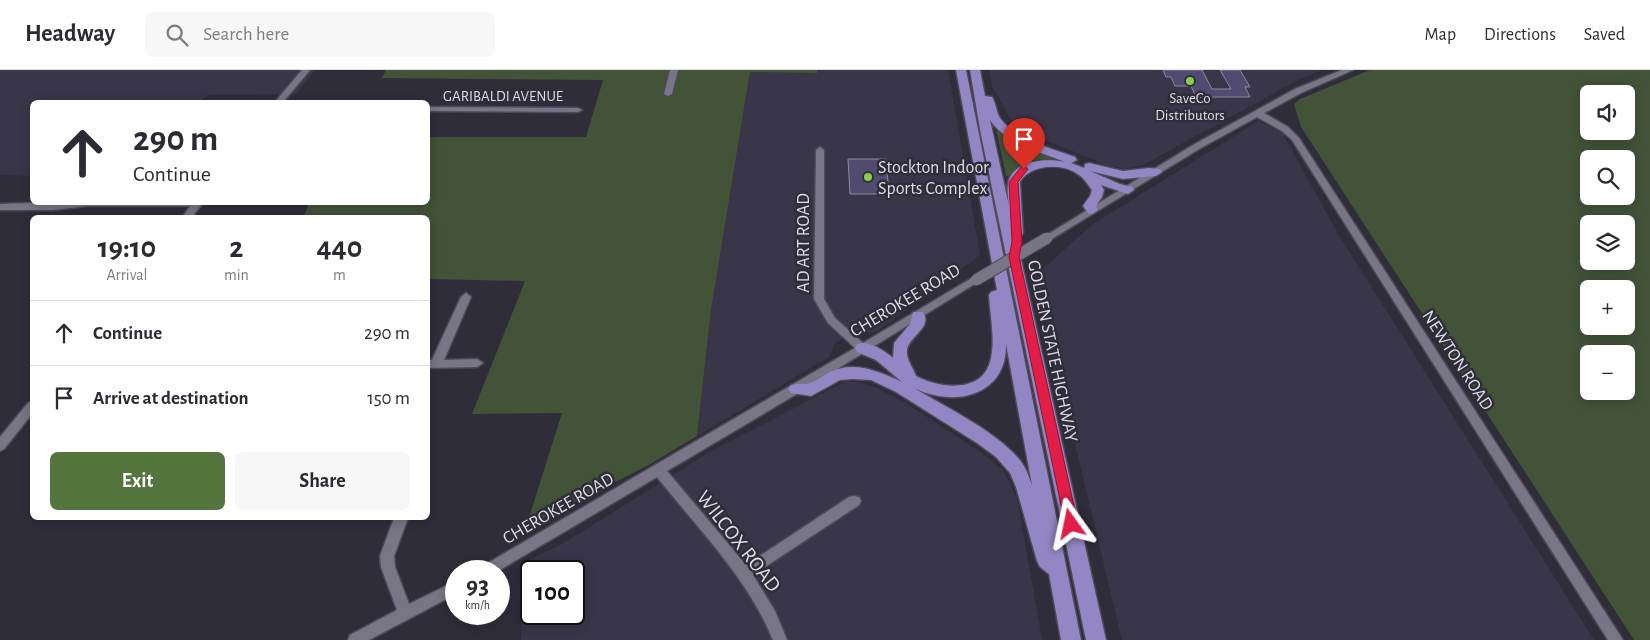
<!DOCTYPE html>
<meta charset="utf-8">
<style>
:root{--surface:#fff;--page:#f7f7f7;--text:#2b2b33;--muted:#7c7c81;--line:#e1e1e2;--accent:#54753e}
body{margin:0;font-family:"Alegreya Sans",sans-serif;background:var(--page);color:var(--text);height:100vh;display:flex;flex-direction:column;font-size:19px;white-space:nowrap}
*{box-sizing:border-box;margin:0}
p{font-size:16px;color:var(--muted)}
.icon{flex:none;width:28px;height:28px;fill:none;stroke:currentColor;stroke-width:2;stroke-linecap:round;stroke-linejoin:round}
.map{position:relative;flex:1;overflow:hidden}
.panel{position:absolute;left:30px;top:145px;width:400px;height:305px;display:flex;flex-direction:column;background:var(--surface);border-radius:8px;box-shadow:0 2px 12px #0003}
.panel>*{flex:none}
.banner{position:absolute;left:30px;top:30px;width:400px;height:105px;border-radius:8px;box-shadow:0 2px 12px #0003;background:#fff;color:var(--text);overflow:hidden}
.tools{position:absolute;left:1580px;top:15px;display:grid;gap:10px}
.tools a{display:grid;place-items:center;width:55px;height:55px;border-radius:8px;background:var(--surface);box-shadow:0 2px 12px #0003;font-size:25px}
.speed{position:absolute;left:445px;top:490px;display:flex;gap:10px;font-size:25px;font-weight:700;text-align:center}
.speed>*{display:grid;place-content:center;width:65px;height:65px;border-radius:50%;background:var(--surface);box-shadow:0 2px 12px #0003;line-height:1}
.speed small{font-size:12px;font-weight:400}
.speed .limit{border:2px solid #111;border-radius:8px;background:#fff;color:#111}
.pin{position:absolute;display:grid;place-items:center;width:42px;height:42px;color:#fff;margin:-51px -21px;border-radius:50% 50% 50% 0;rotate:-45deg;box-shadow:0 0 5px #0007}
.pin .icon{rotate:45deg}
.me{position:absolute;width:55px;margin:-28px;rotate:348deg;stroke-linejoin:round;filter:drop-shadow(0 0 4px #0008)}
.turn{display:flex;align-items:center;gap:18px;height:105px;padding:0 20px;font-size:22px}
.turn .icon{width:65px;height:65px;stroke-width:2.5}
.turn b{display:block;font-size:35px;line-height:42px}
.eta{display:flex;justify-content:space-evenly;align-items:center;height:85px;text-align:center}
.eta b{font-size:30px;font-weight:700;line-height:35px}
.cta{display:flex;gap:10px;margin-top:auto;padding:10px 20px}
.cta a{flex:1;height:58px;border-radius:8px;background:var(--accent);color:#fff;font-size:20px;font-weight:700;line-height:58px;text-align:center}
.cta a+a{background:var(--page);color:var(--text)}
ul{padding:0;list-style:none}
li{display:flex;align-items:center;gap:15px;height:65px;padding:0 20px;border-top:1px solid var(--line)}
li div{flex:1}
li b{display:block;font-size:19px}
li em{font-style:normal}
header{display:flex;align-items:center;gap:30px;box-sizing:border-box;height:70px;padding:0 25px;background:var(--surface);border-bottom:1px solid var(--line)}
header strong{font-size:24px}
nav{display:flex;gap:28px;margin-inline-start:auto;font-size:18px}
.search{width:350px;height:45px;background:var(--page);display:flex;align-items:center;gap:12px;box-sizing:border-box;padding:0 18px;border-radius:8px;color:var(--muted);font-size:19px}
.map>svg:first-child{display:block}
</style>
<header>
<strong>Headway</strong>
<div class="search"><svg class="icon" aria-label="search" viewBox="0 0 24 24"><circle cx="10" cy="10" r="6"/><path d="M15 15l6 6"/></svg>Search here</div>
<nav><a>Map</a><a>Directions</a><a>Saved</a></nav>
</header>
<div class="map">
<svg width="1650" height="570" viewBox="0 0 1650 570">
<rect width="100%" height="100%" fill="#302d3b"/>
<!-- built -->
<g fill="#39364a" fill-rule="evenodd">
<path d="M0,0H315L296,24L207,25L201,32H32V106L0,105Z"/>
<path d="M817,0H948L980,185L877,261L870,263L856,260L834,274L829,287L697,366L711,240L750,2L817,3Z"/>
<path d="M989,0H1322L1298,10L1141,96L1125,99L1109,96L1031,64L1013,53L992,16Z"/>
<path d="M1259,51L1283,64L1338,164L1594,570H1122L1035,206L1093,154Z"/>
<path d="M845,312H858L875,317L906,333L979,381L1003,400L1017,428L1042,570H521L524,492L559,476L713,380ZM531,501H574V544H531Z"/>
</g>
<!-- green -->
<g fill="#425338" fill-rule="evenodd">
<path d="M386,0H817V3L750,2L711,240L697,366L647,396L526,457L562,343L472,344L525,211L428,209V148H303L309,133L428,132V67H586L603,10L382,8Z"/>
<path d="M1370,0H1650V570H1634L1301,57L1294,34L1300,29ZM1589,24H1626V61H1589ZM1589,89H1626V126H1589ZM1589,154H1626V191H1589ZM1589,219H1626V256H1589ZM1589,284H1626V321H1589Z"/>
<path d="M996,59L1058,88L1057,90C1039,88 1018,89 1010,107L1006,106Z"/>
</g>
<!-- building -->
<g fill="#524b71" stroke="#8b8999">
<path d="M1163,0H1202L1212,19H1231L1220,0H1240L1250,17H1245L1250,27H1196L1191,16H1175L1171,7H1166Z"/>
<path d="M848,89H886L889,124H850Z"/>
</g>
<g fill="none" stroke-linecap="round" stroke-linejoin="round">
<defs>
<g id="minor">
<path d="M302,0H310L283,32H275Z"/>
<path d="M670,0H678L672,24L668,26L664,24Z"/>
<path d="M1342,0H1353L1301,23L1264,43L1288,57L1299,68L1623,570H1608L1292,70L1282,61L1257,47L1199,79L1050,170H1044L1042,168L1193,75L1295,19Z"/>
<path d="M428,37L578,38L582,40L578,42L428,41Z"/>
<path d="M820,77L824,80V229L835,248L863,273L972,208H980L981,210L800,322L667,401L746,495L849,427L854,426L859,427L861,431L859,435L753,505L775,541L787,570H773C747,507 699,460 657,407L498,501H479L481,497L855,278L828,253L814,229L816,80Z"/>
<path d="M67,132H202L203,133L191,148H182L190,136H87L53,140H0V134Z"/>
<path d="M466,223L471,227L444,290L477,289L483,293L477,297L428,298V290H432L461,227Z"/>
<path d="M32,331V344L4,379L0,381V367L28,333Z"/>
<path d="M394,448H408L394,486L395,497L409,534L456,511V524L369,570H348L350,565L397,540L381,497L380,486Z"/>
</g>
<g id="highway">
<path d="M956,0H966L1081,570H1061L1049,504L1040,497L1037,491L1016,417L1010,403L996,387L977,373L896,322L871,310L853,309L840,310L811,326L791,323L788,319L791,315C797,313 804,315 810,313C817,311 824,305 830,302C854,290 881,302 902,312L876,290L857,282L855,278L857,274C869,270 883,280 893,288L894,273L910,254L913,242H923C933,258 909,266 907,280C906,290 913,297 916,306C938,318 981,324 990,292C996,271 990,246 989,225L991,222L997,220ZM1006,274L1032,415C1029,408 1027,400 1022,393C1000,363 947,338 914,318C954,338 1007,326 1006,274Z"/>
<path d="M970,0H980L985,26L992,27C996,33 996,42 1000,48C1014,69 1053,79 1075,87L1077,90L1071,93L1084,98L1085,94L1089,93L1123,101L1149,98L1160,99L1162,102L1156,106L1123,109L1090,101L1120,114L1132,117L1134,120L1128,124L1101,115L1104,120L1102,127L1096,136L1098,140L1092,144L1088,143L1083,136L1090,126L1092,120C1088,115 1084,108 1079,105C1063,92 1030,94 1020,112L1023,163L1021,166L1016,167L1106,570H1086L981,65ZM990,50C1006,74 1040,82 1065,92C1048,88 1012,90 1008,113C1007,120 1008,129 1009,136Z"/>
</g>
</defs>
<!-- minor casing -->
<use href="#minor" stroke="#4c4a55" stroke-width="3"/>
<!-- highway casing -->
<use href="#highway" stroke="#4c4a55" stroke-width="3"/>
<!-- minor -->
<use href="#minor" fill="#787686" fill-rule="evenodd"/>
<!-- highway -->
<use href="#highway" fill="#9287c4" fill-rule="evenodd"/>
<defs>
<path id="minor-bridge" d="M976,210L1047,168"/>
</defs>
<!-- minor-bridge casing -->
<use href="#minor-bridge" stroke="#4c4a55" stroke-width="13" stroke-linecap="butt"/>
<!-- minor-bridge -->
<use href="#minor-bridge" stroke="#787686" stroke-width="11"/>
</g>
<!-- route -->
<path fill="#e11d48" stroke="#92132f" d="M1024,96L1028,99L1018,112L1022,172L1019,187L1078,454L1076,458L1071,460L1066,458L1065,454L1009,187L1012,172L1009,112L1021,97Z"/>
<!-- markers -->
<g fill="#85cf4c" stroke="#302d3b" stroke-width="2">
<circle cx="1190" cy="11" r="5"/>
<circle cx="868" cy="107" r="5"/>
</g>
<g text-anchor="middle" stroke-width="5" stroke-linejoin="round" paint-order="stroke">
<!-- far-street labels -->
<g font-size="15" fill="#dfdee7" stroke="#302d3b">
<text x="503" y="31">GARIBALDI AVENUE</text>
</g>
<!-- far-poi labels -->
<g font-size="15" fill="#dfdee7" stroke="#302d3b">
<text x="1190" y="33">SaveCo<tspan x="1190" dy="17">Distributors</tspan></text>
</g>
<!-- poi labels -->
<g font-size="18" fill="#dfdee7" stroke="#302d3b" text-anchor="start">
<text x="878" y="103">Stockton Indoor<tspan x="878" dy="21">Sports Complex</tspan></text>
</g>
<!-- street labels -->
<g font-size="18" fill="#dfdee7" stroke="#302d3b">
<text transform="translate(803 173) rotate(-90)" y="6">AD ART ROAD</text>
<text transform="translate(905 230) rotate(-31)" y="6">CHEROKEE ROAD</text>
<text transform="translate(1053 281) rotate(78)" y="6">GOLDEN STATE HIGHWAY</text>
<text transform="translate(1458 290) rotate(57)" y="6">NEWTON ROAD</text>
<text transform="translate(558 438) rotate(-30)" y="6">CHEROKEE ROAD</text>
</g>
<!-- near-street labels -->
<g font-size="21" fill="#dfdee7" stroke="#302d3b">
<text transform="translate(739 471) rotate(52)" y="7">WILCOX ROAD</text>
</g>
</g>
</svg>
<div class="tools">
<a><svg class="icon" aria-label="sound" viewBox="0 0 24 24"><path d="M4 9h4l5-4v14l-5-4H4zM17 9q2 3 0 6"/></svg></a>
<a><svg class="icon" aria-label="search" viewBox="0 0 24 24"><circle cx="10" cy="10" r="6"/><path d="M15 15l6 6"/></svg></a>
<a><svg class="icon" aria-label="layers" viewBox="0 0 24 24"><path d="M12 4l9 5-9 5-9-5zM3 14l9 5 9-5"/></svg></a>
<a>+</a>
<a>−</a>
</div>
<div class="speed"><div>93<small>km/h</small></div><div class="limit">100</div></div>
<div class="pin" style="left:1024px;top:99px;background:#d93025"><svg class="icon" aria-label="arrive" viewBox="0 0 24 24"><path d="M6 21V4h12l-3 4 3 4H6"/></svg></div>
<svg class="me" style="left:1071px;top:454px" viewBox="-20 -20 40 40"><path d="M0-17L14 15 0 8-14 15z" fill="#e11d48" stroke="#fff" stroke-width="4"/></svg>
<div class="banner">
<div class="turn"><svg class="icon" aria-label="ahead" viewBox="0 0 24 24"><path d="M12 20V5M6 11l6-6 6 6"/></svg><div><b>290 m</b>Continue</div></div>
</div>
<section class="panel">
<div class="eta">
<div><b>19:10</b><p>Arrival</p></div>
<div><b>2</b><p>min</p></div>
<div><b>440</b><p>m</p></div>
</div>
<ul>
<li><svg class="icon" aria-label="ahead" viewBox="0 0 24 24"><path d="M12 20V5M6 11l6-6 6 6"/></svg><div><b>Continue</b></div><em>290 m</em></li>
<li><svg class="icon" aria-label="arrive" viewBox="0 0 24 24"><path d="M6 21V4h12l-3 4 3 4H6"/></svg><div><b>Arrive at destination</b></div><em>150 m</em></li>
</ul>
<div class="cta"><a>Exit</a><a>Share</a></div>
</section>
</div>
